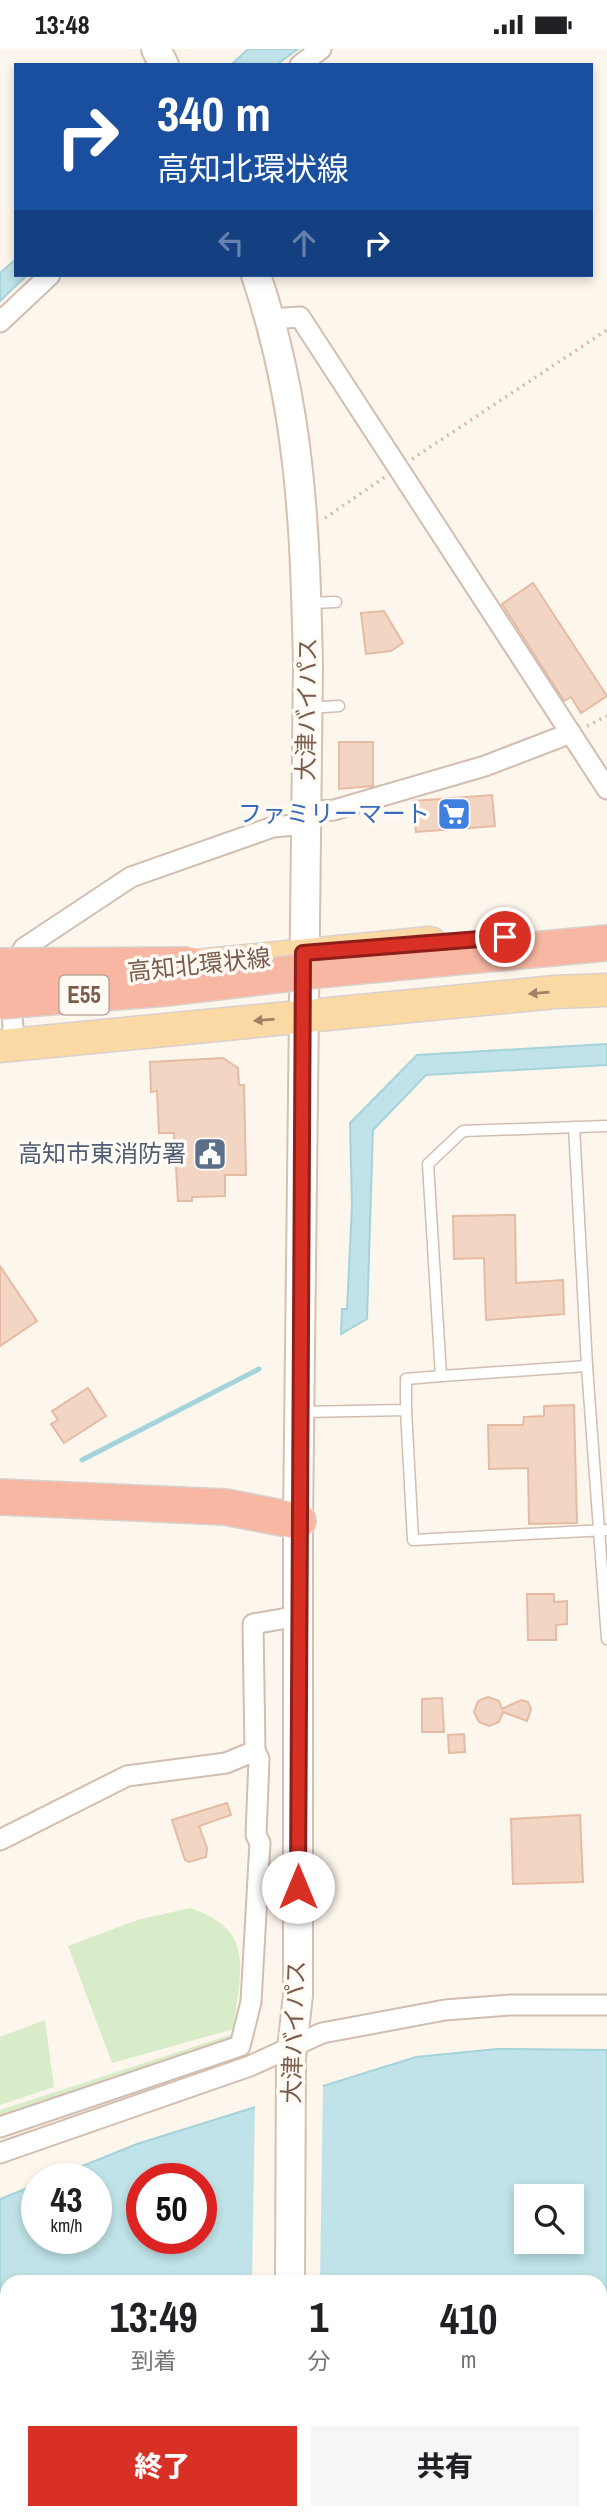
<!DOCTYPE html>
<html lang="ja">
<meta charset="utf-8">
<style>
:root{--surface:#fff;--page:#f6f6f6;--text:#202124;--muted:#757577;--accent:#d93025}
body{margin:0;font-family:"Archivo Narrow","Noto Sans JP",sans-serif;background:var(--page);color:var(--text);height:100vh;display:flex;flex-direction:column;font-size:26px;white-space:nowrap}
*{box-sizing:border-box;margin:0}
p{font-size:23px;color:var(--muted)}
.icon{flex:none;width:38px;height:38px;fill:none;stroke:currentColor;stroke-width:2;stroke-linecap:round;stroke-linejoin:round}
.map{position:relative;flex:1;overflow:hidden}
.panel{position:absolute;left:0px;top:2226px;width:607px;height:245px;display:flex;flex-direction:column;background:var(--surface);border-radius:21px 21px 0 0;box-shadow:0 4px 10px #0003}
.panel>*{flex:none}
.hud{position:absolute;left:14px;top:14px;width:579px;height:214px;border-radius:0px;box-shadow:0 4px 10px #0003;background:#1a4fa0;color:#fff;overflow:hidden}
.controls{position:absolute;left:514px;top:2135px;display:grid;gap:14px}
.controls a{display:grid;place-items:center;width:70px;height:70px;border-radius:0px;background:var(--surface);box-shadow:0 4px 10px #0003;font-size:35px}
.speed{position:absolute;left:21px;top:2114px;display:flex;gap:14px;font-size:35px;font-weight:700;text-align:center}
.speed>*{display:grid;place-content:center;width:91px;height:91px;border-radius:50%;background:var(--surface);box-shadow:0 4px 10px #0003;line-height:1}
.speed small{font-size:18px;font-weight:400}
.speed .limit{border:10px solid #d22;background:#fff;color:#111}
.pin{position:absolute;display:grid;place-items:center;width:60px;height:60px;color:#fff;margin:-30px;border:4px solid #fff;border-radius:50%;box-shadow:0 2px 7px #0007}
.me{position:absolute;width:77px;margin:-38px;rotate:0deg;stroke-linejoin:round;filter:drop-shadow(0 0 5px #0008)}
.turn{display:flex;align-items:center;gap:24px;height:147px;padding:0 28px;font-size:32px}
.turn .icon{width:91px;height:91px;stroke-width:2.5}
.turn b{display:block;font-size:49px;line-height:60px}
.lanes{display:flex;align-items:center;height:66px;padding:0 28px;background:#0003;justify-content:center;gap:35px;direction:ltr}
.lanes .off{opacity:.35}
.eta{display:flex;justify-content:space-evenly;align-items:center;height:119px;text-align:center}
.eta b{font-size:42px;font-weight:800;line-height:49px}
.cta{display:flex;gap:14px;margin-top:auto;padding:14px 28px}
.cta a{flex:1;height:80px;border-radius:0px;background:var(--accent);color:#fff;font-size:28px;font-weight:800;line-height:80px;text-align:center}
.cta a+a{background:var(--page);color:var(--text)}
.status{display:flex;justify-content:space-between;align-items:center;height:49px;padding:0 35px;background:var(--surface);direction:ltr}
.status svg{height:19px;fill:currentColor}
.map>svg:first-child{display:block}
</style>
<div class="status"><b>13:48</b><svg viewBox="0 0 49 12"><path d="M0 12V9h3v3zM5 12V6h3v6zM10 12V3h3v9zM15 12V0h3v12zM26 1h20v11H26zM47 4h2v5h-2z"/></svg></div>
<div class="map">
<svg width="607" height="2471" viewBox="0 0 607 2471">
<rect width="100%" height="100%" fill="#fdf6ec"/>
<!-- green -->
<g fill="#d8ecc9">
<path d="M190,1859C258,1882 239,1922 234,1980L112,2014L68,1897L137,1871Z"/>
<path d="M45,1971L54,2038L0,2056V1988Z"/>
<path d="M233,1985L234,1992L0,2070V2061Z"/>
</g>
<!-- water -->
<g fill="#bfe3e8" stroke="#a5d3da" stroke-width="2" fill-rule="evenodd">
<path d="M248,0H298L276,16H231Z"/>
<path d="M16,210V226H27L0,252V224Z"/>
<path d="M607,995V1016L426,1026L373,1081L367,1270L341,1285L342,1260H347L352,1156L350,1074L417,1006Z"/>
<path d="M497,2000L607,2001V2431L600,2432V2233H7V2464H316L258,2471H0V2150L37,2135V2189H96V2130H50L137,2095L416,2008ZM142,2130H201V2189H142ZM527,2147H572V2193H527Z"/>
</g>
<!-- pier -->
<path fill="#fdf6ec" d="M323,2033L320,2233H252L255,2054Z"/>
<g fill="none" stroke-linecap="round" stroke-linejoin="round">
<!-- stream -->
<path stroke="#a5d3da" stroke-width="5" d="M82,1411L259,1320"/>
</g>
<!-- building -->
<g fill="#f3d5c3" stroke="#e6bba3" stroke-width="2">
<path d="M533,534L607,647L581,664L571,648L564,652L502,555Z"/>
<path d="M384,562L403,594L391,602L366,605L361,564Z"/>
<path d="M339,693H373V737L339,740Z"/>
<path d="M492,746L495,777L416,783L413,752Z"/>
<path d="M223,1009L238,1019L239,1036H244L246,1126H225V1147L192,1148V1152H178L174,1084H159L157,1042L151,1043L150,1013Z"/>
<path d="M515,1166L516,1234L563,1231L564,1265L486,1271L484,1209L454,1210L453,1167Z"/>
<path d="M0,1217L37,1272L0,1297Z"/>
<path d="M88,1339L106,1367L64,1394L51,1375L58,1371L52,1362Z"/>
<path d="M574,1356L577,1474L529,1475L528,1419L489,1420L488,1376H523L524,1368L544,1367V1357Z"/>
<path d="M527,1545H554V1553L567,1552V1575L556,1576V1591H528Z"/>
<path d="M488,1648L499,1652L502,1660L521,1651L528,1653L531,1660L527,1672L503,1663L499,1673L489,1677L479,1673L474,1663L478,1652Z"/>
<path d="M442,1649L444,1683H422V1650Z"/>
<path d="M464,1685L465,1703L449,1704L448,1686Z"/>
<path d="M227,1754L231,1766L199,1777L207,1799L206,1808L189,1813L185,1811L172,1771Z"/>
<path d="M580,1766L583,1833L513,1835L511,1770Z"/>
</g>
<g fill="none" stroke-linecap="round" stroke-linejoin="round">
<defs>
<g id="lane">
<path d="M309,554L336,553"/>
<path d="M308,659L339,657"/>
<path d="M574,1078L587,1317L607,1590"/>
<path d="M587,1317L441,1327L428,1115L463,1082L607,1077"/>
<path d="M406,1361L413,1491L607,1481"/>
<path d="M301,1363L406,1361V1330L441,1327"/>
</g>
<g id="street">
<path d="M300,16L321,0"/>
<path d="M270,270L300,268L607,740"/>
<path d="M0,273L50,226"/>
<path d="M306,763L334,761L485,717L571,684"/>
<path d="M10,922L24,899L131,828L273,778L305,775"/>
<path d="M4,945L12,963L14,995"/>
<path d="M0,1791L127,1727L226,1714L255,1702L253,1575L299,1567"/>
<path d="M0,2078L240,1997L251,1953L260,1794L256,1786L259,1710L255,1702"/>
<path d="M0,2104L250,2017L322,1984L445,1961L511,1956H607"/>
</g>
<g id="secondary">
<path d="M156,0L164,16"/>
<path d="M256,226C301,359 305,479 308,617L298,1472V1946L291,2009L290,2233"/>
<path d="M288,2471V2464"/>
<path d="M543,2471L607,2463"/>
</g>
<g id="primary">
<path d="M165,920L430,894"/>
<path d="M0,997L555,943L607,941"/>
</g>
<g id="highway">
<path d="M328,920L607,894"/>
<path d="M0,1448L225,1458L298,1472"/>
</g>
</defs>
<!-- lane casing -->
<use href="#lane" stroke="#d1beb0" stroke-width="13"/>
<!-- street casing -->
<use href="#street" stroke="#d1beb0" stroke-width="23"/>
<!-- secondary casing -->
<use href="#secondary" stroke="#d6c0b0" stroke-width="32"/>
<!-- primary casing -->
<use href="#primary" stroke="#dad1cd" stroke-width="35"/>
<!-- highway casing -->
<use href="#highway" stroke="#dad1cd" stroke-width="38"/>
<!-- path -->
<g stroke="#d9b8a5" stroke-width="3.5" stroke-dasharray="2 5" stroke-linecap="butt">
<path d="M412,410L607,281"/>
<path d="M325,469L385,428"/>
<path d="M587,677L607,667"/>
</g>
<!-- lane -->
<use href="#lane" stroke="#fff" stroke-width="10"/>
<!-- street -->
<use href="#street" stroke="#fff" stroke-width="19"/>
<!-- secondary -->
<use href="#secondary" stroke="#fff" stroke-width="28"/>
<!-- primary -->
<use href="#primary" stroke="#fbd9a5" stroke-width="32"/>
<!-- highway -->
<use href="#highway" stroke="#f7b7a3" stroke-width="35"/>
<defs>
<g id="highway-bridge">
<path d="M0,917L189,916"/>
<path d="M0,952L167,939L328,920"/>
</g>
</defs>
<!-- highway-bridge casing -->
<use href="#highway-bridge" stroke="#dad1cd" stroke-width="38" stroke-linecap="butt"/>
<!-- highway-bridge -->
<use href="#highway-bridge" stroke="#f7b7a3" stroke-width="35"/>
</g>
<!-- one-way arrows -->
<defs><path id="oneway-solid" d="M-6-.8H1V-3.2L6.5 0L1 3.2V.8H-6Z" transform="scale(1.75)"/></defs>
<g fill="#a18267">
<use href="#oneway-solid" transform="translate(539 944) rotate(175)"/>
<use href="#oneway-solid" transform="translate(264 971) rotate(175)"/>
</g>
<g fill="none" stroke-linecap="round" stroke-linejoin="round">
<defs>
<path id="route" d="M298,1838L303,904L505,888"/>
</defs>
<!-- route casing -->
<use href="#route" stroke="#8d1f18" stroke-width="18"/>
<!-- route -->
<use href="#route" stroke="#d93025" stroke-width="12"/>
</g>
<!-- icons -->
<defs>
<symbol id="supermarket-square" viewBox="-11 -11 22 22"><rect x="-9" y="-9" width="18" height="18" rx="4" fill="#3f7fe0" stroke="#fffaf3"/><path d="M-6-5.5h2.5l.6 2H6L4.5 2H-2.5L-4.4-4H-6ZM-1.5 3.2a1.3 1.3 0 1 0 .1 0ZM3 3.2a1.3 1.3 0 1 0 .1 0Z" fill="#fff"/></symbol>
<symbol id="civic-square" viewBox="-11 -11 22 22"><rect x="-9" y="-9" width="18" height="18" rx="4" fill="#5c6f8a" stroke="#fffaf3"/><path d="M-.6-6.5H3V-4.5H.6V-3L4-1V1h2V6H-6V1h2V-1L-.6-3ZM-1.2 2.5V6h2.4V2.5Z" fill="#fff"/></symbol>
</defs>
<g fill-rule="evenodd">
<use href="#supermarket-square" x="435" y="746" width="38" height="38"/>
<use href="#civic-square" x="191" y="1086" width="38" height="38"/>
</g>
<g text-anchor="middle" stroke-width="7" stroke-linejoin="round" paint-order="stroke">
<!-- shield labels -->
<rect fill="#fffaf3" stroke="#a28b7f" stroke-width="2" x="59.5" y="926.5" width="49" height="39" rx="5"/>
<g font-size="23" font-weight="bold" fill="#7a5c4d">
<text x="84" y="954">E55</text>
</g>
<!-- street labels -->
<g font-size="24" fill="#7a5c4d" stroke="#fffaf3">
<text transform="translate(307 660) rotate(-89)" y="8">大津バイパス</text>
<text transform="translate(199 916) rotate(-6)" y="8">高知北環状線</text>
<text transform="translate(294 1983) rotate(-88)" y="8">大津バイパス</text>
</g>
<!-- shop labels -->
<g font-size="24" fill="#366cbe" stroke="#fffaf3" text-anchor="end">
<text x="430" y="773">ファミリーマート</text>
</g>
<!-- service labels -->
<g font-size="24" fill="#4e5e75" stroke="#fffaf3" text-anchor="end">
<text x="186" y="1113">高知市東消防署</text>
</g>
</g>
</svg>
<div class="controls">
<a><svg class="icon" aria-label="search" viewBox="0 0 24 24"><circle cx="10" cy="10" r="6"/><path d="M15 15l6 6"/></svg></a>
</div>
<div class="speed"><div>43<small>km/h</small></div><div class="limit">50</div></div>
<div class="pin" style="left:505px;top:888px;background:#d93025"><svg class="icon" aria-label="arrive" viewBox="0 0 24 24"><path d="M6 21V4h12l-3 4 3 4H6"/></svg></div>
<svg class="me" style="left:298px;top:1838px" viewBox="-20 -20 40 40"><circle r="19" fill="#fff"/><path d="M0-13L10 11 0 6-10 11z" fill="#d93025"/></svg>
<div class="hud">
<div class="turn"><svg class="icon" aria-label="right" viewBox="0 0 24 24"><path d="M7 20v-9h11M14 6l5 5-5 5"/></svg><div><b>340 m</b>高知北環状線</div></div>
<div class="lanes"><svg class="icon off" aria-label="left" viewBox="0 0 24 24"><path d="M17 20v-9H6M10 6l-5 5 5 5"/></svg><svg class="icon off" aria-label="ahead" viewBox="0 0 24 24"><path d="M12 20V5M6 11l6-6 6 6"/></svg><svg class="icon" aria-label="right" viewBox="0 0 24 24"><path d="M7 20v-9h11M14 6l5 5-5 5"/></svg></div>
</div>
<section class="panel">
<div class="eta">
<div><b>13:49</b><p>到着</p></div>
<div><b>1</b><p>分</p></div>
<div><b>410</b><p>m</p></div>
</div>
<div class="cta"><a>終了</a><a>共有</a></div>
</section>
</div>
